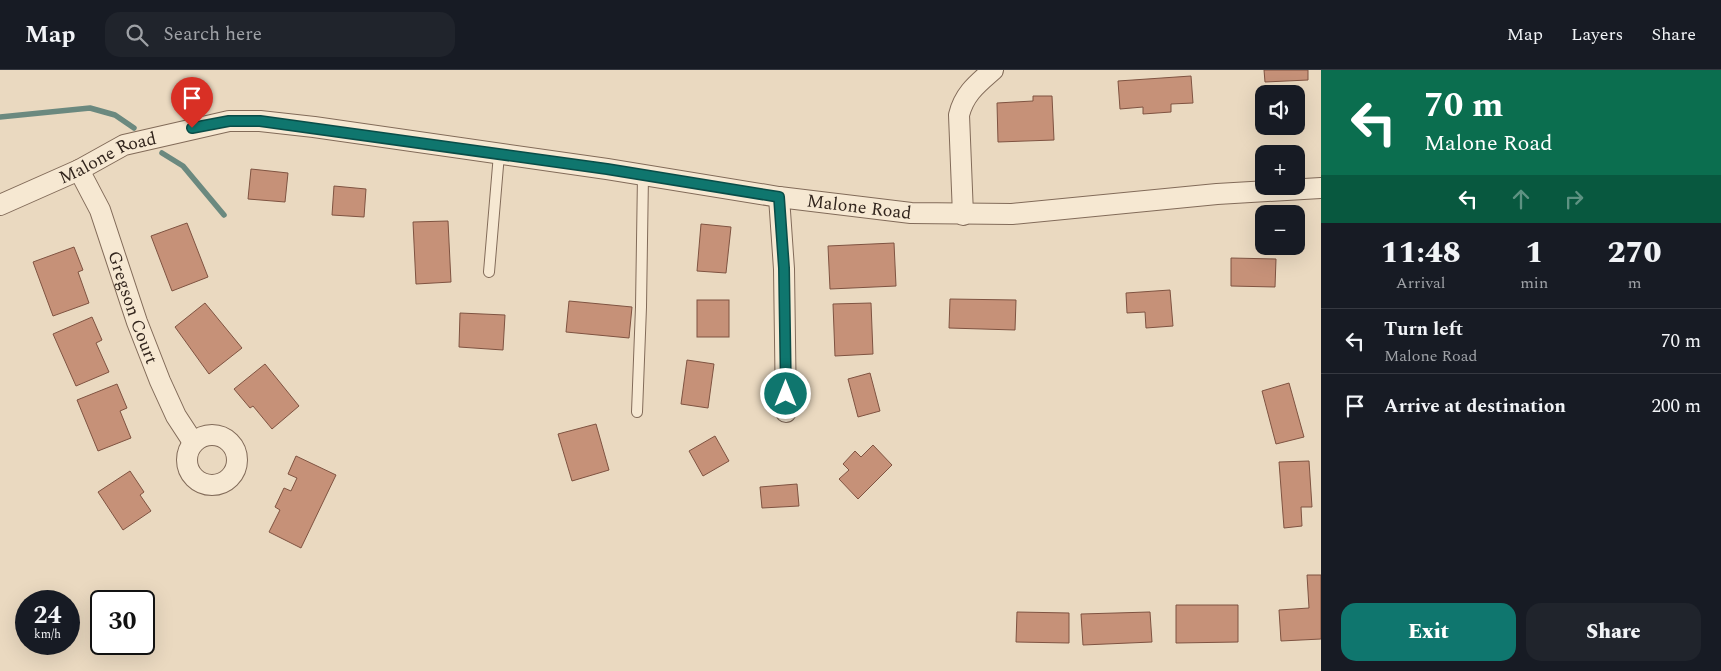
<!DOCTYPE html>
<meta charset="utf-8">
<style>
:root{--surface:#171b24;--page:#20242c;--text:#f1f3f6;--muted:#9ea1a6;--line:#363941;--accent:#0f766e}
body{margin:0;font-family:Spectral,serif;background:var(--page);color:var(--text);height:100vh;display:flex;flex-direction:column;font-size:19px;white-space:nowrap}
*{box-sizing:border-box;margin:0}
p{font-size:16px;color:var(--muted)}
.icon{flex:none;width:28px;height:28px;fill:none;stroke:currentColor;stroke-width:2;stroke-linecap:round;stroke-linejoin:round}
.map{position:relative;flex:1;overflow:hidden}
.sheet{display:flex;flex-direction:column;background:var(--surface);width:400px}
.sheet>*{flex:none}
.top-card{background:#0b6e4f;color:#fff;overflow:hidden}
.tools{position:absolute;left:1255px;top:15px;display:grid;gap:10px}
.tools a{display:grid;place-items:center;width:50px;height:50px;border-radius:10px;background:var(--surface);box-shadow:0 5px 20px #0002;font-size:25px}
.speed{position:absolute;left:15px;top:520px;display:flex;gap:10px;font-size:25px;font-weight:700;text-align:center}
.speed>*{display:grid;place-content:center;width:65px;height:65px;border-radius:50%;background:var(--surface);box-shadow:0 5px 20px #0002;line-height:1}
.speed small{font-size:12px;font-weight:400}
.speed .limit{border:2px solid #111;border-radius:8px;background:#fff;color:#111}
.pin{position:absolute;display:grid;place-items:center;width:42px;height:42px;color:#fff;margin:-51px -21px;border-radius:50% 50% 50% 0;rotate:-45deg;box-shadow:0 0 5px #0007}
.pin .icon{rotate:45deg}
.me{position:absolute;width:55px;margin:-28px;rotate:0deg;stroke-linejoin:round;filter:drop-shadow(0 0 4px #0008)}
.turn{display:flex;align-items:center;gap:18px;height:105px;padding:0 20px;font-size:22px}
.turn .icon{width:65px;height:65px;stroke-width:2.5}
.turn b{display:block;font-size:35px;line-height:42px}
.lanes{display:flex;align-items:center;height:48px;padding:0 20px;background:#0003;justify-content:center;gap:25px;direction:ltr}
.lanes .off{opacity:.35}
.eta{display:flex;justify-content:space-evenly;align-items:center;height:85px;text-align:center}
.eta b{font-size:30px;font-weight:800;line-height:35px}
.primary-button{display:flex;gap:10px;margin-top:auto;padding:10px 20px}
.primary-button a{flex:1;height:58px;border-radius:15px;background:var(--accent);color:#fff;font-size:20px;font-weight:800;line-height:58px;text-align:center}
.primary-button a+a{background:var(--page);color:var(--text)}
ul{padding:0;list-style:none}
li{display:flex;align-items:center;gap:15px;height:65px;padding:0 20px;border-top:1px solid var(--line)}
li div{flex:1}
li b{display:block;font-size:19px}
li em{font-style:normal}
header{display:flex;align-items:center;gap:30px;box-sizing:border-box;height:70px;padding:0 25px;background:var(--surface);border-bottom:1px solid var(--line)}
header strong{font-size:24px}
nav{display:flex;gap:28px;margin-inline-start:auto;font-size:18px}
.search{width:350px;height:45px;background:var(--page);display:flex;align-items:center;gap:12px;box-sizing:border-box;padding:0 18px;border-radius:15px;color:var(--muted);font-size:19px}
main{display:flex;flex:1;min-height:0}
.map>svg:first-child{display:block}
</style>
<header>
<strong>Map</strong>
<div class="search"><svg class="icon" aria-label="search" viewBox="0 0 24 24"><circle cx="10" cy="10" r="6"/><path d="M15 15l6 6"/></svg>Search here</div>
<nav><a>Map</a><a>Layers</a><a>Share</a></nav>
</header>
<main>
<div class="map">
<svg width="1321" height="601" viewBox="0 0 1321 601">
<rect width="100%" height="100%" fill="#ead9c0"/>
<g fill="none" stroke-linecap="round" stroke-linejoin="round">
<!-- stream -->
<g stroke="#6b897f" stroke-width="5.5">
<path d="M0,47L90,38L115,45L134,58"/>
<path d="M162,83L183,96L224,145"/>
</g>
</g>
<!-- building -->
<g fill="#c69178" stroke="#7f5341">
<path d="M1264,0H1308V10L1265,12Z"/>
<path d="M1191,6L1193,33L1171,34V42L1143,44V37L1120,39L1118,11Z"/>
<path d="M1033,26H1052L1054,70L998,72L997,33L1033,31Z"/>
<path d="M251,99L288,103L285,132L248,129Z"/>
<path d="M334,116L366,119L364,147L332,145Z"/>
<path d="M448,151L451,212L416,214L413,152Z"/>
<path d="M187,153L208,207L172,221L151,166Z"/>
<path d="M701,154L731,157L726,203L697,201Z"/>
<path d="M894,173L896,216L830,219L828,176Z"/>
<path d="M74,177L83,200L78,202L89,233L53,246L33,192Z"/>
<path d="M1231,188L1276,189L1275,217L1231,216Z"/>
<path d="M1170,220L1173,256L1146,258L1145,242L1127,243L1126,223Z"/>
<path d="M950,229L1016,230L1015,260L949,258Z"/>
<rect x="697" y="230" width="32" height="37"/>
<path d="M569,231L632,237L629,268L566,262Z"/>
<path d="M205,233L242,278L209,304L175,257Z"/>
<path d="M871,233L873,284L835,286L833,234Z"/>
<path d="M460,243L505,245L503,280L459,277Z"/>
<path d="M92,247L102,270L96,273L109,302L76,316L53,264Z"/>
<path d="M687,290L714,294L708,338L681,334Z"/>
<path d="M265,294L299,336L272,359L253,336L250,338L234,319Z"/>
<path d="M870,303L880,341L858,347L848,309Z"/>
<path d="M1289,313L1304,367L1276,374L1262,321Z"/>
<path d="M117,314L127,338L120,341L131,368L98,381L77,330Z"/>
<path d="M596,354L609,400L572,411L558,364Z"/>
<path d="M715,366L729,391L703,406L689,381Z"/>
<path d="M873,375L892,395L858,429L839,409L849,400L843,394L855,381L861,387Z"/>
<path d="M296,386L336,405L301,478L269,462L280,440L275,437L284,418L291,421L297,408L288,404Z"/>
<path d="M1309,391L1312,437H1301L1302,456L1284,458L1279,392Z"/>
<path d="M130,401L144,422L140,425L151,441L123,460L98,422Z"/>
<path d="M797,414L799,436L762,438L760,417Z"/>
<path d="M1307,505H1321V569L1281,571L1279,540L1309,538Z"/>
<path d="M1176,535H1238V572L1176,573Z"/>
<path d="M1017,542L1069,543V573L1016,572Z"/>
<path d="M1150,542L1152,572L1083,575L1081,544Z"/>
</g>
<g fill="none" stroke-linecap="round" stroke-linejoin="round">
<defs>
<g id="service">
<path d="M489,202L499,84"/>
<path d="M637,342L641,237L643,105"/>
</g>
<g id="minor">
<path id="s1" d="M79,100L100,140L137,252L160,311L176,346L193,372"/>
<path d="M779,127L784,199L786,342"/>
<path id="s2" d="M0,135L79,100L124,75L229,51H260L314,57L607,99L779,127L911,143L1012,144L1217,124L1321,118"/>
<path d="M963,145L959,45C964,24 977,14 993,0"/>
<circle cx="212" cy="390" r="25"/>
</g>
</defs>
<!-- service casing -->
<use href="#service" stroke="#826b59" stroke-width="12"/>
<!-- minor casing -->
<use href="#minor" stroke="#826b59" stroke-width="22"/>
<!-- service -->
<use href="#service" stroke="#f6e8d2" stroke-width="10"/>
<!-- minor -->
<use href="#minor" stroke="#f6e8d2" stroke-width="20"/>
</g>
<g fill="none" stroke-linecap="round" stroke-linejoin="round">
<defs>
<path id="route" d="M192,58L229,51H260L607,99L779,127L784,198L786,324"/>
</defs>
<!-- route casing -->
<use href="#route" stroke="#0a4d48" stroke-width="12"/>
<!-- route -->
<use href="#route" stroke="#0f766e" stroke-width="9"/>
</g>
<g text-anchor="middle" stroke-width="4.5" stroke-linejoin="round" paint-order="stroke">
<!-- street labels -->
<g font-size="18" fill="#32251d" stroke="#f2e4cf">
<text dy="6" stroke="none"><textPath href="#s2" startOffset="118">Malone Road</textPath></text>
<text dy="6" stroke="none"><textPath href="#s2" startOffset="882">Malone Road</textPath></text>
<text dy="6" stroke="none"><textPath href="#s1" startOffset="148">Gregson Court</textPath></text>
</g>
</g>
</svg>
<div class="tools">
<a><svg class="icon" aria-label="sound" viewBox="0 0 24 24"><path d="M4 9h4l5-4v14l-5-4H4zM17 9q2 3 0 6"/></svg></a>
<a>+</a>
<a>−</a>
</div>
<div class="speed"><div>24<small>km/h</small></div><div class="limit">30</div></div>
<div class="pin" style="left:192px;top:58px;background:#d93025"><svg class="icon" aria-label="arrive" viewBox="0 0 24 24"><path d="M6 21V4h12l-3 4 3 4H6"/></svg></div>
<svg class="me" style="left:786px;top:324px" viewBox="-20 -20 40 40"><circle r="17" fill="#0f766e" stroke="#fff" stroke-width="3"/><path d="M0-11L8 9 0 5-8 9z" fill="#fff"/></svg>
</div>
<section class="sheet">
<div class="top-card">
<div class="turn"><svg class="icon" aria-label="left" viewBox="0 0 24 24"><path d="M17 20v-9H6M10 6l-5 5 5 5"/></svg><div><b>70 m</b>Malone Road</div></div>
<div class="lanes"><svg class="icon" aria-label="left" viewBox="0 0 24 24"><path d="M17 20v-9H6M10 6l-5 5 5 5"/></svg><svg class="icon off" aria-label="ahead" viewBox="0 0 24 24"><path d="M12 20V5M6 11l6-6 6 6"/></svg><svg class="icon off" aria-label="right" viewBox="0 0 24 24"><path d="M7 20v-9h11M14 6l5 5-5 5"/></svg></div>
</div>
<div class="eta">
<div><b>11:48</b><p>Arrival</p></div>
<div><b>1</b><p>min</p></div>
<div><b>270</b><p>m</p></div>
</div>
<ul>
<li><svg class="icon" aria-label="left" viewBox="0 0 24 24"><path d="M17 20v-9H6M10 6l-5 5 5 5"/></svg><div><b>Turn left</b><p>Malone Road</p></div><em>70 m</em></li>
<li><svg class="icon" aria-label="arrive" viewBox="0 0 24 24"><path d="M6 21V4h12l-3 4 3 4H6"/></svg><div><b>Arrive at destination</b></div><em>200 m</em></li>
</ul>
<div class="primary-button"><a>Exit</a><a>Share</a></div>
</section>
</main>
